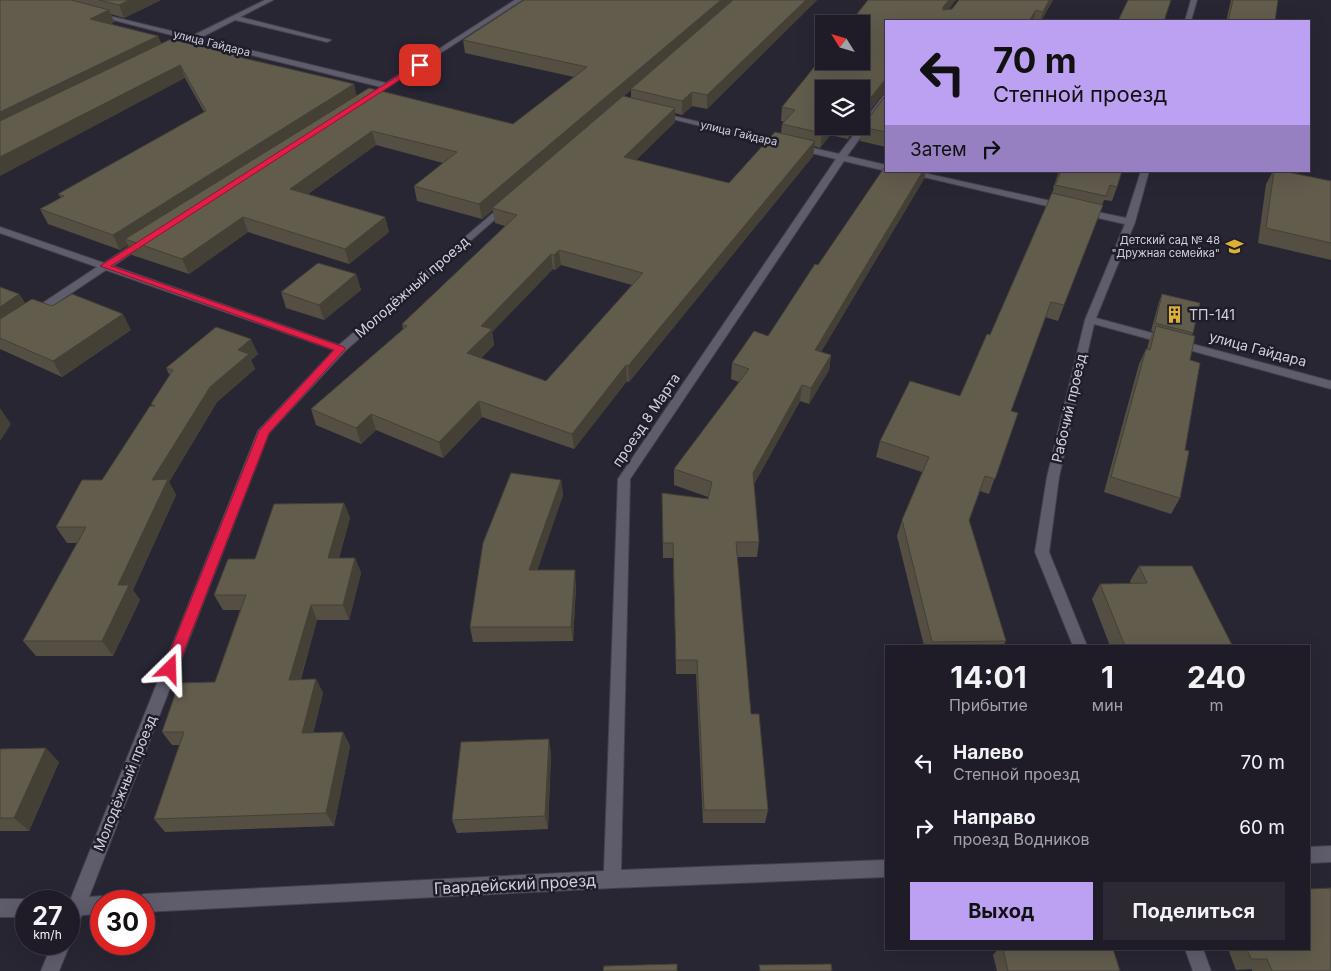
<!DOCTYPE html>
<html lang="ru">
<meta charset="utf-8">
<style>
:root{--surface:#1f1c27;--page:#2c2933;--text:#f1f3f6;--muted:#a1a1a7;--line:#3c3a44;--accent:#bca0f2}
body{margin:0;font-family:Inter,sans-serif;background:var(--page);color:var(--text);height:100vh;display:flex;flex-direction:column;font-size:19px;white-space:nowrap}
*{box-sizing:border-box;margin:0}
p{font-size:16px;color:var(--muted)}
.icon{flex:none;width:28px;height:28px;fill:none;stroke:currentColor;stroke-width:2;stroke-linecap:round;stroke-linejoin:round}
.map{position:relative;flex:1;overflow:hidden}
.details{position:absolute;left:885px;top:645px;width:425px;height:305px;display:flex;flex-direction:column;background:var(--surface);border-radius:0px;box-shadow:0 5px 20px #0002,0 0 0 1px var(--line)}
.details>*{flex:none}
.top-card{position:absolute;left:885px;top:20px;width:425px;height:152px;border-radius:0px;box-shadow:0 5px 20px #0002,0 0 0 1px var(--line);background:#bca0f2;color:#111;overflow:hidden}
.needle{width:32px;rotate:307deg}
.fabs{position:absolute;left:815px;top:15px;display:grid;gap:10px}
.fabs a{display:grid;place-items:center;width:55px;height:55px;border-radius:0px;background:var(--surface);box-shadow:0 5px 20px #0002,0 0 0 1px var(--line);font-size:25px}
.speed{position:absolute;left:15px;top:890px;display:flex;gap:10px;font-size:25px;font-weight:700;text-align:center}
.speed>*{display:grid;place-content:center;width:65px;height:65px;border-radius:50%;background:var(--surface);box-shadow:0 5px 20px #0002,0 0 0 1px var(--line);line-height:1}
.speed small{font-size:12px;font-weight:400}
.speed .limit{border:8px solid #d22;background:#fff;color:#111}
.pin{position:absolute;display:grid;place-items:center;width:42px;height:42px;color:#fff;margin:-21px;border-radius:10px;box-shadow:0 2px 8px #0006}
.me{position:absolute;width:55px;margin:-28px;rotate:22deg;stroke-linejoin:round;filter:drop-shadow(0 0 4px #0008)}
.turn{display:flex;align-items:center;gap:18px;height:105px;padding:0 25px;font-size:22px}
.turn .icon{width:65px;height:65px;stroke-width:2.5}
.turn b{display:block;font-size:35px;line-height:42px}
.then{display:flex;align-items:center;height:48px;padding:0 25px;background:#0003;gap:10px;font-size:19px}
.eta{display:flex;justify-content:space-evenly;align-items:center;height:85px;text-align:center}
.eta b{font-size:30px;font-weight:700;line-height:35px}
.cta{display:flex;gap:10px;margin-top:auto;padding:10px 25px}
.cta a{flex:1;height:58px;border-radius:0px;background:var(--accent);color:#111;font-size:20px;font-weight:700;line-height:58px;text-align:center}
.cta a+a{background:var(--page);color:var(--text)}
ul{padding:0;list-style:none}
li{display:flex;align-items:center;gap:15px;height:65px;padding:0 25px}
li div{flex:1}
li b{display:block;font-size:19px}
li em{font-style:normal}
.map>svg:first-child{display:block}
</style>
<div class="map">
<svg width="1331" height="971" viewBox="0 0 1331 971">
<rect width="100%" height="100%" fill="#292634"/>
<g fill="none" stroke-linecap="round" stroke-linejoin="round">
<defs>
<g id="minor">
<path d="M265,0H273L240,17L331,40L327,42L235,20L200,38L386,83L515,0H522L367,101L363,99L364,97L381,87L194,41L187,42V39L94,15L97,13L192,36Z"/>
<path d="M1191,0H1197L1191,21H1185Z"/>
<path d="M883,96H886V103L847,156L886,165V171L844,161L630,479L621,870L886,860V877L612,888L144,912V901H136L138,897L144,894L604,871L618,479L836,159L656,115L660,113L839,154Z"/>
<path d="M898,171H915L1064,204L1069,207L1064,210Z"/>
<path d="M1141,171H1149L1135,222L1096,318L1331,381V389L1094,324L1059,477L1049,552L1087,646H1073L1035,552L1047,477L1085,320L1125,224L1080,214L1078,212L1083,209L1126,218Z"/>
<path d="M506,202L511,205L509,207L345,351L269,433L89,897L101,896L108,901H101V914L82,915L75,931L69,934V901H63L71,898L258,431L334,350L106,270L37,316H29L28,314L29,312L97,267L0,233V227L104,263L141,239H147V243L113,266L339,345Z"/>
<path d="M1331,846V862L1309,863V847Z"/>
<path d="M0,899H26L31,901H26V917H0Z"/>
<path d="M69,941L70,944L59,971H41L52,944H69Z"/>
<path d="M1185,949H1203L1211,971H1193Z"/>
</g>
</defs>
<!-- minor casing -->
<use href="#minor" stroke="#44414c" stroke-width="2"/>
<!-- minor -->
<use href="#minor" fill="#5f5d6c" fill-rule="evenodd"/>
</g>
<!-- wall -->
<g fill="#544f42" fill-rule="evenodd">
<path d="M0,0H161L124,18L111,14L114,22L111,24L158,36L161,43L241,56L242,58L354,84L356,96L513,124L574,77L465,53L463,40L524,0H817L707,109L692,106L682,115L675,113V122L636,160L729,183L781,133L782,124L784,122L781,121L782,107L868,0H956L948,9H952L959,0H1053L1041,21H886V94L882,95L861,122V89L824,126H858L848,139L830,135L820,148L814,146L813,156L629,382L627,381L574,449L482,417L443,458L376,430L361,444L316,425L311,409L403,329L402,324L505,226L495,223L493,210L482,219L417,201L414,186L443,163L376,145L308,194L385,217L389,232L349,264L248,232L189,274L132,255L128,245L120,250L48,224L40,209L61,198L58,194L204,112L185,78ZM631,90V98L624,96ZM561,265L632,285L546,381L481,358L494,345L492,332L553,269L555,270Z"/>
<path d="M1231,0H1278L1275,21H1226Z"/>
<path d="M886,95V147L860,141L862,127Z"/>
<path d="M886,171H929L928,172L926,171L924,179L821,352L831,355L829,370L809,404L800,401L754,484L759,542L757,557H737L751,714L768,810L765,823H703L696,674H676L673,558H663L662,493L708,499V497L674,485V469L739,382L731,379L732,363L768,336Z"/>
<path d="M1059,171L1117,187L1112,201L1104,200L1058,321L1045,317L1011,411L1018,413L989,494L980,491L969,521L1006,641L1003,646H924L897,536L902,520L922,472L876,457L880,441L960,396L990,335L1052,193L1054,188H1053Z"/>
<path d="M1273,171H1282L1331,181V260L1258,243L1266,184Z"/>
<path d="M356,274L361,290L324,320L286,308L281,292Z"/>
<path d="M0,287L19,294L25,303L52,306L131,330L62,377L0,349Z"/>
<path d="M1162,294L1193,333L1192,335L1190,360L1185,450L1180,498L1171,514L1104,492L1139,364L1146,349H1147L1149,341L1153,331H1151L1159,302Z"/>
<path d="M258,354L251,360L255,369L217,402L169,482L176,495L133,590L140,600L113,656H36L23,641L77,543H67L56,527L102,480L152,406L151,404L170,376L166,368Z"/>
<path d="M561,480L563,495L537,570L576,585L573,641L473,642L470,627Z"/>
<path d="M344,503L350,518L339,558H355L361,573L349,620H317L301,679H316L323,693L313,733L343,732L350,746L334,826L165,832L154,819L179,745H172L162,732L215,682L240,610H223L214,595L255,559Z"/>
<path d="M1139,566L1232,645L1231,646H1110L1092,599L1100,584H1131L1130,581Z"/>
<path d="M0,749L59,762L29,831H0Z"/>
<path d="M551,753L548,829L457,833L452,820Z"/>
<path d="M998,949H1113L1120,971H997L993,955Z"/>
<path d="M1228,949H1309L1331,971H1252V969L1236,970Z"/>
</g>
<!-- shaded-wall -->
<g fill="#454036">
<path d="M129,0H161L124,18L119,5Z"/>
<path d="M721,0H735L631,89V90L494,208H492L493,210L482,219L479,204Z"/>
<path d="M806,0H817L707,109V95Z"/>
<path d="M949,0H956L941,20L943,7Z"/>
<path d="M1049,0H1053L1041,21H1040L1043,12Z"/>
<path d="M109,10L114,22L95,32L90,19Z"/>
<path d="M1036,10L1033,21H1029Z"/>
<path d="M158,36L163,49L0,130V112Z"/>
<path d="M180,65L185,78L0,176V157Z"/>
<path d="M884,81H886V94L882,95L861,122V110Z"/>
<path d="M354,84L357,98L125,239L128,245L120,250L113,235Z"/>
<path d="M692,92V106L682,115V101Z"/>
<path d="M675,108V122L624,171V157Z"/>
<path d="M828,126H831L830,135L820,148L822,133Z"/>
<path d="M850,126H858L848,139Z"/>
<path d="M372,131L376,145L294,204L290,189Z"/>
<path d="M815,141L813,156L629,382L628,366Z"/>
<path d="M923,171H926L924,179L813,365L815,350Z"/>
<path d="M243,217L248,232L189,274L182,259Z"/>
<path d="M385,217L389,232L349,264L345,249Z"/>
<path d="M559,250L561,265L555,270L554,255Z"/>
<path d="M551,254L553,269L492,332L494,345L470,369L467,353L481,326Z"/>
<path d="M356,274L361,290L324,320L319,305Z"/>
<path d="M19,294L29,310L0,329V307Z"/>
<path d="M123,314L131,330L62,377L53,361Z"/>
<path d="M251,339L258,354L251,360L255,369L217,402L169,482L176,495L133,590L140,600L113,656L102,641L118,585L152,480L210,387L238,350Z"/>
<path d="M831,355L829,370L809,404L811,388Z"/>
<path d="M626,365L627,381L574,449L572,434Z"/>
<path d="M802,385L800,401L752,488L753,473Z"/>
<path d="M479,401L482,417L443,458L439,442Z"/>
<path d="M0,408L11,424L0,441Z"/>
<path d="M371,414L376,430L361,444L356,428Z"/>
<path d="M561,480L563,495L532,586L529,570Z"/>
<path d="M344,503L350,518L334,573L328,558Z"/>
<path d="M355,558L361,573L349,620L343,605Z"/>
<path d="M575,570L576,585L573,641L571,627Z"/>
<path d="M311,605L317,620L296,694L289,680Z"/>
<path d="M316,679L323,693L310,747L302,733Z"/>
<path d="M343,732L350,746L334,826L326,813Z"/>
<path d="M549,739L551,753L548,829L545,816Z"/>
<path d="M46,748L59,762L29,831L14,818Z"/>
</g>
<!-- building -->
<g fill="#625c4d" stroke="#454036" fill-rule="evenodd">
<path d="M0,0H71L109,10L90,19L158,36L0,112Z"/>
<path d="M99,0H129L119,5Z"/>
<path d="M524,0H721L479,204L414,186L457,152L372,131L290,189L385,217L345,249L243,217L182,259L125,239L369,88L513,124L587,67L463,40Z"/>
<path d="M733,0H806L707,95L692,92L682,101L631,89Z"/>
<path d="M868,0H949L943,7V10L952,9L959,0H1049L1043,12L1036,10L1029,21H886V81H884L861,110V89H824V126H828L822,133L782,124L795,110L782,107L824,55V61H861V24H849Z"/>
<path d="M1128,0H1171L1164,21H1118Z"/>
<path d="M1233,0H1278L1275,21H1228Z"/>
<path d="M171,39L241,56L239,57L354,84L113,235L40,209L64,196L58,194L206,111L180,65L0,157V121Z"/>
<path d="M886,95V132L862,127Z"/>
<path d="M623,96L675,108L624,157L729,183L775,132L815,141L628,366L626,365L572,434L479,401L439,442L371,414L356,428L311,409L407,326L402,324L517,215L492,208ZM559,250L643,273L546,381L467,353L492,329L481,326L551,254L554,255Z"/>
<path d="M886,165V171H923L815,350L831,355L811,388L802,385L753,473L759,542H736L751,714H759L768,810H704L697,660H676L673,543H663L662,493L708,499L712,482L674,469L749,369L732,363L754,331L768,336L815,264L818,265Z"/>
<path d="M1059,171H1122L1117,187L1110,185L1106,196L1055,185L1060,174L1058,173Z"/>
<path d="M1274,171H1282L1331,181V243L1266,228Z"/>
<path d="M1052,193L1103,205L1064,305L1051,302L1011,411L1018,413L995,479L985,476L969,520L1006,641L932,642L902,520L929,457L880,441L910,381L960,396L987,334L990,335Z"/>
<path d="M318,263L356,274L319,305L281,292Z"/>
<path d="M0,287L19,294L0,307Z"/>
<path d="M72,294L123,314L53,361L0,338V319L32,299L52,306Z"/>
<path d="M1162,294L1200,303L1193,333L1155,323Z"/>
<path d="M1156,326L1195,336L1190,360L1200,363L1185,450L1189,451L1180,498L1111,477L1146,349L1150,350Z"/>
<path d="M216,327L251,339L238,350L249,354L210,387L152,480L168,479L118,585H129L102,641H23L86,527H56L82,480H102L150,406H155L151,404L173,370L166,368Z"/>
<path d="M511,473L561,480L529,570H575L571,627H470L483,543Z"/>
<path d="M344,503L328,558H355L343,605H311L289,680L316,679L302,733L343,732L326,813L154,819L184,732H162L179,683L215,682L246,595H214L228,559H255L274,504Z"/>
<path d="M1139,566H1192L1232,645L1125,646L1100,584L1147,583Z"/>
<path d="M549,739L545,816L452,820L461,742Z"/>
<path d="M46,748L14,818H0V749Z"/>
<path d="M1331,888V971H1272L1267,959H1251L1247,949H1309V889Z"/>
<path d="M1003,949H1113L1120,971H1008Z"/>
<path d="M677,964V971H603L604,966Z"/>
<path d="M831,964L832,971H760L759,965Z"/>
</g>
<!-- route -->
<path fill="#e11d48" stroke="#92132f" d="M418,63L423,65L111,266L344,347L345,349L269,433L177,669L175,673L170,674L165,673L163,669L259,431L334,350L100,266Z"/>
<!-- icons -->
<defs>
<symbol id="school-bare" viewBox="-9 -9 18 18"><path d="M0-5L7-2L0 1L-7-2ZM-4 1L0 2.5L4 1V4Q0 6-4 4Z" fill="#ddb133" stroke="#1f1d2a" stroke-width="2.5" paint-order="stroke"/></symbol>
<symbol id="building-bare" viewBox="-9 -9 18 18"><path d="M-4-6H4V6H1V3H-1V6H-4ZM-2.5-4.3h1.7v1.8h-1.7ZM.8-4.3h1.7v1.8H.8ZM-2.5-1h1.7V.8h-1.7ZM.8-1h1.7V.8H.8Z" fill="#ddb133" stroke="#1f1d2a" stroke-width="2.5" paint-order="stroke"/></symbol>
</defs>
<g fill-rule="evenodd">
<use href="#school-bare" x="1222" y="234" width="25" height="25"/>
<use href="#building-bare" x="1162" y="302" width="25" height="25"/>
</g>
<g text-anchor="middle" stroke-width="5" stroke-linejoin="round" paint-order="stroke">
<!-- far-street labels -->
<g font-size="11" fill="#d1d0d9" stroke="#1f1d2a">
<text transform="translate(212 43) rotate(14)" y="4">улица Гайдара</text>
<text transform="translate(739 133) rotate(13)" y="4">улица Гайдара</text>
</g>
<!-- far-poi labels -->
<g font-size="11" fill="#d1d0d9" stroke="#1f1d2a" text-anchor="end">
<text x="1220" y="244">Детский сад № 48<tspan x="1220" dy="13">"Дружная семейка"</tspan></text>
</g>
<!-- street labels -->
<g font-size="14" fill="#d1d0d9" stroke="#1f1d2a">
<text transform="translate(412 287) rotate(-41)" y="5">Молодёжный проезд</text>
<text transform="translate(1258 349) rotate(15)" y="5">улица Гайдара</text>
<text transform="translate(1069 408) rotate(-77)" y="5">Рабочий проезд</text>
<text transform="translate(646 420) rotate(-56)" y="5">проезд 8 Марта</text>
<text transform="translate(125 783) rotate(-68)" y="5">Молодёжный проезд</text>
</g>
<!-- poi labels -->
<g font-size="14" fill="#d1d0d9" stroke="#1f1d2a" text-anchor="start">
<text x="1189" y="320">ТП-141</text>
</g>
<!-- near-street labels -->
<g font-size="16" fill="#d1d0d9" stroke="#1f1d2a">
<text transform="translate(515 884) rotate(-3)" y="6">Гвардейский проезд</text>
</g>
</g>
</svg>
<div class="fabs">
<a><svg class="needle" viewBox="-14 -14 28 28"><path d="M0-13l5 13h-10z" fill="#e53935"/><path d="M0 13l5-13h-10z" fill="#a1a1a7"/></svg></a>
<a><svg class="icon" aria-label="layers" viewBox="0 0 24 24"><path d="M12 4l9 5-9 5-9-5zM3 14l9 5 9-5"/></svg></a>
</div>
<div class="speed"><div>27<small>km/h</small></div><div class="limit">30</div></div>
<div class="pin" style="left:420px;top:65px;background:#d93025"><svg class="icon" aria-label="arrive" viewBox="0 0 24 24"><path d="M6 21V4h12l-3 4 3 4H6"/></svg></div>
<svg class="me" style="left:170px;top:669px" viewBox="-20 -20 40 40"><path d="M0-17L14 15 0 8-14 15z" fill="#e11d48" stroke="#fff" stroke-width="4"/></svg>
<div class="top-card">
<div class="turn"><svg class="icon" aria-label="left" viewBox="0 0 24 24"><path d="M17 20v-9H6M10 6l-5 5 5 5"/></svg><div><b>70 m</b>Степной проезд</div></div>
<div class="then">Затем<svg class="icon" aria-label="right" viewBox="0 0 24 24"><path d="M7 20v-9h11M14 6l5 5-5 5"/></svg></div>
</div>
<section class="details">
<div class="eta">
<div><b>14:01</b><p>Прибытие</p></div>
<div><b>1</b><p>мин</p></div>
<div><b>240</b><p>m</p></div>
</div>
<ul>
<li><svg class="icon" aria-label="left" viewBox="0 0 24 24"><path d="M17 20v-9H6M10 6l-5 5 5 5"/></svg><div><b>Налево</b><p>Степной проезд</p></div><em>70 m</em></li>
<li><svg class="icon" aria-label="right" viewBox="0 0 24 24"><path d="M7 20v-9h11M14 6l5 5-5 5"/></svg><div><b>Направо</b><p>проезд Водников</p></div><em>60 m</em></li>
</ul>
<div class="cta"><a>Выход</a><a>Поделиться</a></div>
</section>
</div>
